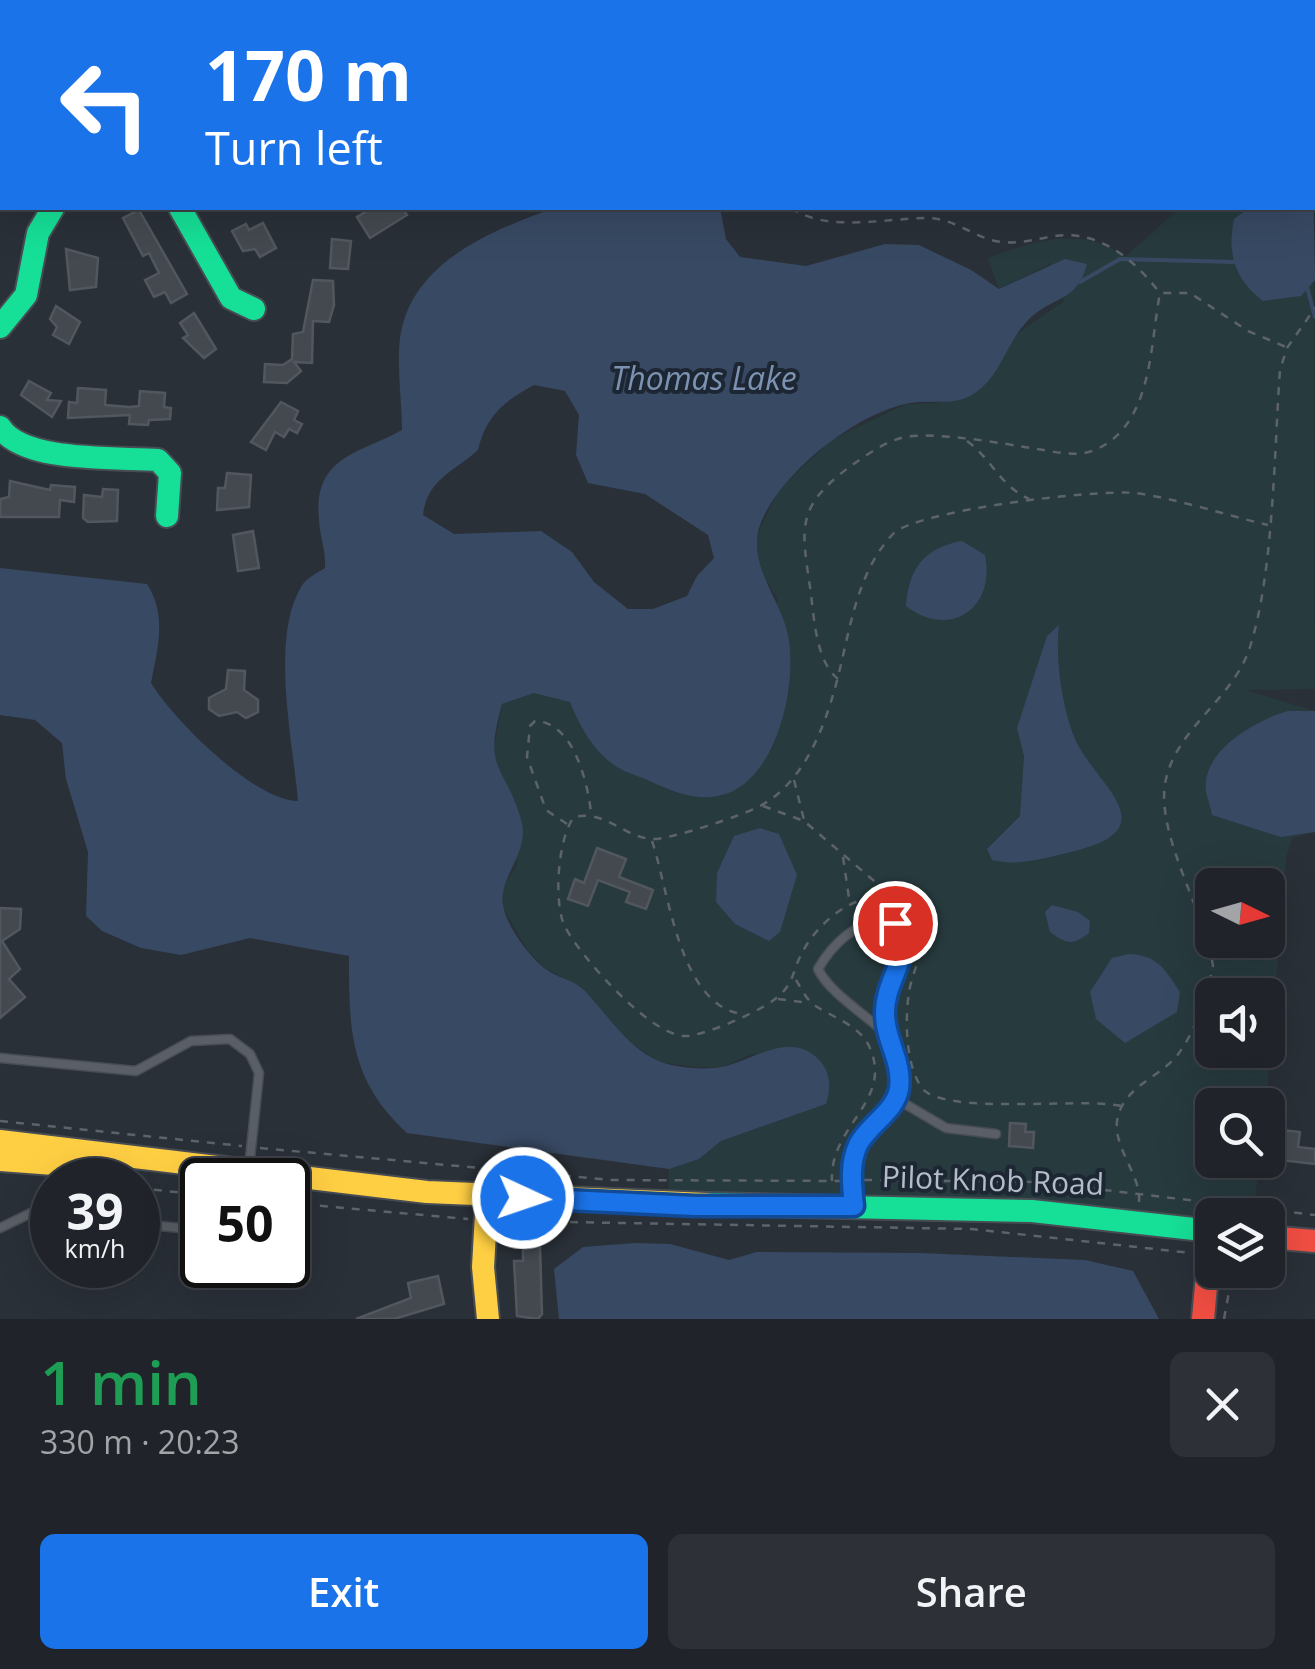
<!DOCTYPE html>
<meta charset="utf-8">
<style>
:root{--surface:#20242a;--page:#2d3036;--text:#f1f3f6;--muted:#a2a4a8;--line:#3d4147;--accent:#1a73e8}
body{margin:0;font-family:"Open Sans",sans-serif;background:var(--page);color:var(--text);height:100vh;display:flex;flex-direction:column;font-size:38px;white-space:nowrap}
*{box-sizing:border-box;margin:0}
p{font-size:32px;color:var(--muted)}
.icon{flex:none;width:55px;height:55px;fill:none;stroke:currentColor;stroke-width:2;stroke-linecap:round;stroke-linejoin:round}
.map{position:relative;height:1319px;overflow:hidden}
.side{display:flex;flex-direction:column;background:var(--surface);flex:1}
.side>*{flex:none}
.top-card{position:absolute;left:0px;top:0px;width:1315px;height:210px;box-shadow:0 10px 40px #0002,0 0 0 2px var(--line);background:#1a73e8;color:#fff;overflow:hidden}
.needle{width:65px;rotate:95deg}
.fabs{position:absolute;left:1195px;top:868px;display:grid;gap:20px}
.fabs a{display:grid;place-items:center;width:90px;height:90px;border-radius:15px;background:var(--surface);box-shadow:0 10px 40px #0002,0 0 0 2px var(--line);font-size:50px}
.speed{position:absolute;left:30px;top:1158px;display:flex;gap:20px;font-size:50px;font-weight:700;text-align:center}
.speed>*{display:grid;place-content:center;width:130px;height:130px;border-radius:50%;background:var(--surface);box-shadow:0 10px 40px #0002,0 0 0 2px var(--line);line-height:1}
.speed small{font-size:25px;font-weight:400}
.speed .limit{border:5px solid #111;border-radius:15px;background:#fff;color:#111}
.pin{position:absolute;display:grid;place-items:center;width:85px;height:85px;color:#fff;margin:-42px;border:5px solid #fff;border-radius:50%;box-shadow:0 2px 10px #0007}
.me{position:absolute;width:110px;margin:-55px;rotate:93deg;stroke-linejoin:round;filter:drop-shadow(0 0 8px #0008)}
.turn{display:flex;align-items:center;gap:35px;height:210px;padding:0 40px;font-size:45px}
.turn .icon{width:130px;height:130px;stroke-width:2.5}
.turn b{display:block;font-size:70px;line-height:85px}
.round{display:grid;place-items:center;flex:none;width:105px;height:105px;border-radius:15px;background:var(--page)}
.overview{display:flex;align-items:center;justify-content:space-between;height:170px;padding:0 40px}
h1{font-size:60px;font-weight:600;line-height:75px;color:#1e9e55}
.primary-button{display:flex;gap:20px;margin-top:auto;padding:20px 40px}
.primary-button a{flex:1;height:115px;border-radius:15px;background:var(--accent);color:#fff;font-size:40px;font-weight:600;line-height:115px;text-align:center}
.primary-button a+a{background:var(--page);color:var(--text)}
.map>svg:first-child{display:block}
</style>
<div class="map">
<svg width="1315" height="1319" viewBox="0 0 1315 1319">
<rect width="100%" height="100%" fill="#2a3038"/>
<!-- green -->
<path fill="#273a3e" fill-rule="evenodd" d="M1313,163L1315,689L1245,690L1315,711V832L1292,838L1286,859L1266,1105H1212V1160H1260L1253,1215H1212V1230L668,1205L669,1169L699,1159L721,1141L826,1104L753,1054L722,1067H694L659,1062L627,1040L580,986L545,969L526,948L503,908V886L517,866L492,758L502,704L534,693L570,702C598,780 650,780 721,796L756,773L776,738L777,598L760,571L756,538L778,490L833,439L906,404L938,403L1014,336L1064,301L1050,264L999,289L988,258C1034,241 1082,224 1125,257L1180,208H1312ZM1212,885H1268V940H1212ZM1212,995H1268V1050H1212Z"/>
<!-- water -->
<g fill="#384963" fill-rule="evenodd">
<path d="M328,0H804L330,2Z"/>
<path d="M1313,176L1315,280L1301,296L1263,301C1234,279 1227,253 1234,219L1249,208H1312Z"/>
<path d="M554,208H720L726,239L740,257L806,266L885,244L919,245L971,270L999,289L1065,259L1087,264C1079,297 1060,296 1036,313C1006,336 1004,376 972,395C952,407 926,398 905,404C865,414 824,443 796,472C780,488 756,519 757,543C757,577 781,602 788,635C798,684 777,785 718,796C685,802 661,784 632,774C601,764 581,731 570,702L534,693L502,704C483,772 503,761 521,819C531,852 498,877 503,905C506,925 528,955 544,968C556,978 573,979 584,990C608,1015 628,1049 661,1062C677,1068 705,1070 722,1067C755,1060 791,1029 820,1061C831,1073 831,1089 826,1104L721,1141L699,1159L669,1169L407,1133C349,1080 349,1029 349,956L250,938L181,955L141,948L102,931L86,916L88,852L66,779L62,743L35,720L0,715V568L147,584C167,615 158,647 151,683C174,720 253,800 298,801C293,742 270,639 301,587C306,578 317,573 325,568C326,550 320,538 319,520C313,456 359,454 402,430C402,404 398,378 399,352C401,267 485,233 554,208ZM534,385L565,391L579,415L576,455L588,483L645,494L708,535L714,558L697,576L687,596L653,609H628L594,582L572,552L541,531L454,534L423,515C427,479 454,472 478,450C486,416 504,401 534,385Z"/>
<path d="M962,541L985,555C996,608 950,640 906,606C908,568 926,547 962,541Z"/>
<path d="M1059,625C1055,659 1062,707 1075,739C1095,784 1169,828 1075,851C1048,857 1019,867 992,860L987,849L1020,816L1024,756L1017,728L1047,636Z"/>
<path d="M1288,711H1315V832L1281,837L1212,815C1211,807 1207,799 1206,791C1201,750 1257,720 1288,711Z"/>
<path d="M760,828L779,834L797,875L780,932L769,941L735,924L716,902L717,873L734,836Z"/>
<path d="M1052,905L1078,912L1090,921L1089,933C1072,946 1067,944 1050,932L1045,912Z"/>
<path d="M1129,954C1157,955 1165,969 1180,992L1177,1012L1125,1043L1096,1019L1090,992L1112,958Z"/>
<path d="M635,1243L670,1244L729,1260L757,1252L920,1253L1085,1260L1133,1271L1159,1319H559L554,1269L583,1247Z"/>
</g>
<g fill="none" stroke-linecap="round" stroke-linejoin="round">
<!-- stream -->
<g stroke="#384963" stroke-width="4">
<path d="M1080,282L1120,259L1234,262"/>
<path d="M1307,287L1315,317"/>
</g>
</g>
<!-- building -->
<g fill="#444950" stroke="#52575f" stroke-width="2.5">
<path d="M372,208H402L407,215L370,238L357,217Z"/>
<path d="M139,210L187,294L171,303L165,292L154,297L145,280L159,273L149,253L143,256L123,218Z"/>
<path d="M263,223L276,248L260,257L255,249L243,251L232,231L246,224L249,230Z"/>
<path d="M332,239L351,241L348,269L330,268Z"/>
<path d="M66,249L98,258L96,287L70,290Z"/>
<path d="M313,280L333,281L334,305L329,322L313,321L312,363L294,362L301,371L287,383L264,382L265,364L283,365L292,359L293,334L303,332Z"/>
<path d="M56,306L80,322L69,344L53,335L57,327L50,319Z"/>
<path d="M194,313L216,349L204,358L183,338L188,335L180,323Z"/>
<path d="M29,381L51,393L47,400L61,401L52,417L21,395Z"/>
<path d="M78,388L106,390L105,405L130,407L139,406L140,391L165,393L164,407L171,408L170,419L149,420L148,425L129,424L130,415L68,418L69,402L77,403Z"/>
<path d="M281,402L298,411L294,420L302,424L297,433L289,429L284,437L275,432L266,450L251,442Z"/>
<path d="M227,473L251,475L249,507L217,510L218,488H225Z"/>
<path d="M10,481L50,490L51,485L75,487L74,502L60,500L59,517H0V499L9,497Z"/>
<path d="M103,489L118,490L117,521L88,522L83,518L84,495L102,497Z"/>
<path d="M253,531L259,568L238,571L233,535Z"/>
<path d="M228,670L245,671L244,690L258,700V712L246,718L237,712L219,716L209,709V698L226,689Z"/>
<path d="M597,848L626,859L619,877L653,890L646,909L626,902L630,892L598,880L588,906L568,899L575,879L584,883Z"/>
<path d="M0,908L21,909L20,929L2,941L20,969L9,979L25,997L0,1018Z"/>
<path d="M1010,1123L1026,1124L1025,1132H1034L1033,1148L1009,1146Z"/>
<path d="M1282,1130L1300,1132L1298,1147L1315,1149V1164L1279,1160Z"/>
<path d="M523,1247H540L542,1314L538,1319L517,1316L514,1261H523Z"/>
<path d="M438,1276L444,1304L394,1319H356L411,1298L408,1283Z"/>
</g>
<g fill="none" stroke-linecap="round" stroke-linejoin="round">
<defs>
<g id="lane">
<path d="M1045,0V2"/>
<path d="M0,1058L136,1071L191,1041L230,1039L250,1054L259,1073L249,1168"/>
<path d="M895,1098L946,1128L996,1134"/>
<path d="M853,1201C848,1122 888,1139 899,1091C905,1064 886,1042 885,1015C884,985 906,962 905,933L883,918C853,925 833,943 818,969C830,994 867,1015 888,1036"/>
<path d="M138,1224L202,1230"/>
<path d="M0,1228L31,1213L52,1215"/>
</g>
<g id="fast">
<path d="M180,208L231,298L254,309"/>
<path d="M0,327L26,295L38,233L53,208"/>
<path d="M0,427C23,463 116,457 158,460L170,473L167,516"/>
<path d="M706,1204L1032,1211L1212,1231"/>
</g>
<g id="slow">
<path d="M0,1141L427,1192L706,1204"/>
<path d="M0,1160L54,1164L89,1159"/>
<path d="M487,1197L483,1267L488,1319"/>
</g>
<g id="jam">
<path d="M1268,1237L1315,1241"/>
<path d="M1203,1319L1211,1231"/>
</g>
</defs>
<!-- lane casing -->
<use href="#lane" stroke="#484c53" stroke-width="11"/>
<!-- fast casing -->
<use href="#fast" stroke="#484c53" stroke-width="26"/>
<!-- slow casing -->
<use href="#slow" stroke="#484c53" stroke-width="26"/>
<!-- jam casing -->
<use href="#jam" stroke="#484c53" stroke-width="26"/>
<!-- path -->
<g stroke="#5d636a" stroke-width="2.5" stroke-dasharray="8 8" stroke-linecap="butt">
<path d="M837,2V0"/>
<path d="M791,208C827,233 886,218 928,218C954,218 976,239 1001,242C1019,244 1037,239 1055,236C1099,230 1134,259 1159,292"/>
<path d="M967,441C992,459 999,485 1029,499"/>
<path d="M838,679C815,661 814,614 810,587C801,526 797,507 848,468C864,457 882,443 901,438C929,430 1006,444 1037,449C1057,452 1078,458 1097,449C1153,423 1150,344 1160,293H1190L1248,331L1286,347"/>
<path d="M794,780L804,820"/>
<path d="M763,806L804,821L894,898"/>
<path d="M567,824L546,810L527,757L530,726L535,721C573,722 587,780 591,812"/>
<path d="M652,841C669,891 679,1005 742,1014"/>
<path d="M843,857L849,898"/>
<path d="M796,980C801,988 806,999 814,1005C832,1017 859,1025 869,1046C895,1101 829,1125 832,1181"/>
<path d="M778,999L810,1003"/>
<path d="M1121,1106C1084,1097 943,1116 922,1088C905,1065 905,1018 909,992C914,960 945,921 897,901C860,885 816,923 801,955C793,970 794,981 781,994C767,1009 707,1035 686,1036C651,1037 581,957 565,927C553,903 558,837 574,817C606,810 623,837 652,839C669,840 744,815 760,806C800,785 821,736 833,695C849,642 853,576 893,534C916,510 1098,489 1135,493C1179,499 1225,515 1268,525"/>
<path d="M0,1121L242,1146"/>
<path d="M260,1148L612,1180L841,1181"/>
<path d="M864,1180L1037,1182L1315,1215"/>
<path d="M138,1188L202,1195"/>
<path d="M1139,1202C1142,1171 1103,1140 1122,1106C1134,1083 1165,1073 1179,1053C1196,1030 1207,994 1213,966C1205,912 1157,837 1165,784C1174,730 1231,701 1249,650C1274,575 1274,451 1280,370L1287,348L1315,308"/>
<path d="M288,1203L468,1219"/>
<path d="M506,1221L972,1229L1191,1253"/>
<path d="M1224,1319L1233,1270"/>
</g>
<!-- lane -->
<use href="#lane" stroke="#5a5e66" stroke-width="8"/>
<!-- fast -->
<use href="#fast" stroke="#16e098" stroke-width="22"/>
<!-- slow -->
<use href="#slow" stroke="#ffcf43" stroke-width="22"/>
<!-- jam -->
<use href="#jam" stroke="#f24e42" stroke-width="22"/>
</g>
<g fill="none" stroke-linecap="round" stroke-linejoin="round">
<defs>
<path id="route" d="M523,1198L695,1206H854C852,1186 849,1164 858,1145C868,1125 895,1112 899,1089C903,1061 885,1041 885,1014C884,985 906,962 904,933L895,923"/>
</defs>
<!-- route casing -->
<use href="#route" stroke="#114b97" stroke-width="25"/>
<!-- route -->
<use href="#route" stroke="#1a73e8" stroke-width="18"/>
</g>
<g text-anchor="middle" stroke-width="8" stroke-linejoin="round" paint-order="stroke">
<!-- street labels -->
<g font-size="30" fill="#b4bcc9" stroke="#1d2633">
<text transform="translate(993 1181) rotate(2)" y="10">Pilot Knob Road</text>
</g>
<!-- water labels -->
<g font-size="32" font-style="italic" fill="#7c92b1" stroke="#1d2633">
<text x="704" y="390">Thomas Lake</text>
</g>
</g>
</svg>
<div class="fabs">
<a><svg class="needle" viewBox="-14 -14 28 28"><path d="M0-13l5 13h-10z" fill="#e53935"/><path d="M0 13l5-13h-10z" fill="#a2a4a8"/></svg></a>
<a><svg class="icon" aria-label="sound" viewBox="0 0 24 24"><path d="M4 9h4l5-4v14l-5-4H4zM17 9q2 3 0 6"/></svg></a>
<a><svg class="icon" aria-label="search" viewBox="0 0 24 24"><circle cx="10" cy="10" r="6"/><path d="M15 15l6 6"/></svg></a>
<a><svg class="icon" aria-label="layers" viewBox="0 0 24 24"><path d="M12 4l9 5-9 5-9-5zM3 14l9 5 9-5"/></svg></a>
</div>
<div class="speed"><div>39<small>km/h</small></div><div class="limit">50</div></div>
<div class="pin" style="left:895px;top:923px;background:#d93025"><svg class="icon" aria-label="arrive" viewBox="0 0 24 24"><path d="M6 21V4h12l-3 4 3 4H6"/></svg></div>
<svg class="me" style="left:523px;top:1198px" viewBox="-20 -20 40 40"><circle r="17" fill="#1a73e8" stroke="#fff" stroke-width="3"/><path d="M0-11L8 9 0 5-8 9z" fill="#fff"/></svg>
<div class="top-card">
<div class="turn"><svg class="icon" aria-label="left" viewBox="0 0 24 24"><path d="M17 20v-9H6M10 6l-5 5 5 5"/></svg><div><b>170 m</b>Turn left</div></div>
</div>
</div>
<section class="side">
<div class="overview"><div><h1>1 min</h1><p>330 m · 20:23</p></div><a class="round"><svg class="icon" aria-label="close" viewBox="0 0 24 24"><path d="M6 6l12 12M18 6L6 18"/></svg></a></div>
<div class="primary-button"><a>Exit</a><a>Share</a></div>
</section>
